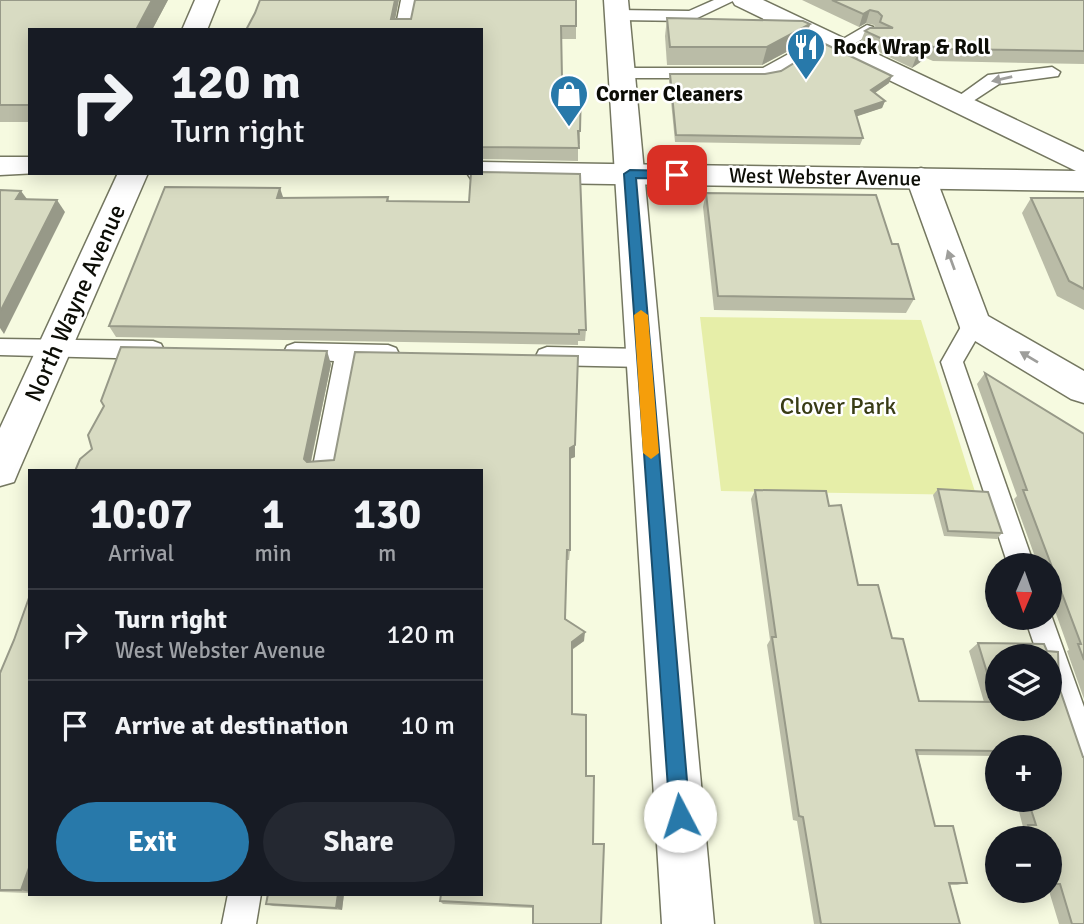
<!DOCTYPE html>
<meta charset="utf-8">
<style>
:root{--surface:#171b24;--page:#242831;--text:#f1f3f6;--muted:#9ea1a6;--line:#363941;--accent:#2879aa}
body{margin:0;font-family:Signika,sans-serif;background:var(--page);color:var(--text);height:100vh;display:flex;flex-direction:column;font-size:26px;white-space:nowrap}
*{box-sizing:border-box;margin:0}
p{font-size:23px;color:var(--muted)}
.icon{flex:none;width:38px;height:38px;fill:none;stroke:currentColor;stroke-width:2;stroke-linecap:round;stroke-linejoin:round}
.map{position:relative;flex:1;overflow:hidden}
.side{position:absolute;left:28px;top:469px;width:455px;height:427px;display:flex;flex-direction:column;background:var(--surface);border-radius:0px;box-shadow:0 4px 18px #0003}
.side>*{flex:none}
.guide{position:absolute;left:28px;top:28px;width:455px;height:147px;border-radius:0px;box-shadow:0 4px 18px #0003;background:#171b24;color:var(--text);overflow:hidden}
.needle{width:46px;rotate:182deg}
.controls{position:absolute;left:985px;top:553px;display:grid;gap:14px}
.controls a{display:grid;place-items:center;width:77px;height:77px;border-radius:50%;background:var(--surface);box-shadow:0 4px 18px #0003;font-size:35px}
.pin{position:absolute;display:grid;place-items:center;width:60px;height:60px;color:#fff;margin:-30px;border-radius:14px;box-shadow:0 4px 10px #0006}
.me{position:absolute;width:77px;margin:-38px;rotate:355deg;stroke-linejoin:round;filter:drop-shadow(0 0 5px #0008)}
.turn{display:flex;align-items:center;gap:24px;height:147px;padding:0 28px;font-size:32px}
.turn .icon{width:91px;height:91px;stroke-width:2.5}
.turn b{display:block;font-size:49px;line-height:60px}
.eta{display:flex;justify-content:space-evenly;align-items:center;height:119px;text-align:center}
.eta b{font-size:42px;font-weight:700;line-height:49px}
.action{display:flex;gap:14px;margin-top:auto;padding:14px 28px}
.action a{flex:1;height:80px;border-radius:42px;background:var(--accent);color:#fff;font-size:28px;font-weight:700;line-height:80px;text-align:center}
.action a+a{background:var(--page);color:var(--text)}
ul{padding:0;list-style:none}
li{display:flex;align-items:center;gap:21px;height:91px;padding:0 28px;border-top:2px solid var(--line)}
li div{flex:1}
li b{display:block;font-size:26px}
li em{font-style:normal}
.map>svg:first-child{display:block}
</style>
<div class="map">
<svg width="1084" height="924" viewBox="0 0 1084 924">
<rect width="100%" height="100%" fill="#f6fae0"/>
<!-- green -->
<path fill="#e6eea8" d="M700,317L921,320L976,495L721,491Z"/>
<g fill="none" stroke-linecap="round" stroke-linejoin="round">
<defs>
<g id="lane">
<path d="M401,0H417L411,30H395Z"/>
<path d="M714,0H735L691,21L617,20L609,15L617,10L689,11Z"/>
<path d="M867,25L873,27L875,30L873,33L845,49H833L831,46Z"/>
<path d="M825,34L833,39L831,42L779,75L763,78H622L614,73L622,68H763Z"/>
<path d="M1052,67L1060,72L1058,76L999,84L964,107L958,108L949,103L988,75Z"/>
<path d="M974,316L982,318L985,324L963,362L1034,565H1008L941,362L966,318Z"/>
<path d="M0,339L153,341L161,344L164,350L161,356L153,359L0,355Z"/>
<path d="M295,343L388,345L396,348L399,354L396,360L388,363L357,362L336,471H312L334,361L287,358L284,352L287,346Z"/>
<path d="M547,347L644,349L652,352L655,358L652,364L644,367L547,365L539,362L536,356L539,350Z"/>
<path d="M1050,612L1084,707V765L1073,761L1050,693V656H1038L1025,618H1050Z"/>
<path d="M228,894H261L256,924H222Z"/>
</g>
<g id="street">
<path d="M195,0H219L207,30H182Z"/>
<path d="M604,0H628L714,924H662Z"/>
<path d="M921,168L932,171L936,178L988,316L1084,371V403L1071,399L962,333L906,178L910,171Z"/>
<path d="M118,173H148L19,470L14,482L0,486V428Z"/>
</g>
<g id="secondary">
<path d="M732,0H763L1084,152V191L481,182L471,179L467,173H481V162L1076,171L735,5Z"/>
<path d="M0,157H30V173H38L0,175Z"/>
</g>
</defs>
<!-- lane casing -->
<use href="#lane" stroke="#747760" stroke-width="3"/>
<!-- street casing -->
<use href="#street" stroke="#747760" stroke-width="3"/>
<!-- secondary casing -->
<use href="#secondary" stroke="#747760" stroke-width="3"/>
<!-- lane -->
<use href="#lane" fill="#fff" fill-rule="evenodd"/>
<!-- street -->
<use href="#street" fill="#fff" fill-rule="evenodd"/>
<!-- secondary -->
<use href="#secondary" fill="#fff" fill-rule="evenodd"/>
</g>
<!-- wall -->
<g fill="#babca7">
<path d="M0,0H168L152,30H30V122H0Z"/>
<path d="M802,0H1084V64L933,61L926,58L912,68L860,43L865,31L876,28L874,25L866,23L859,27Z"/>
<path d="M667,18L810,24L805,42L762,65H667L665,36Z"/>
<path d="M395,19L576,26V39H561L562,79L580,131V144H578V161L481,159V30Z"/>
<path d="M670,74H765L889,83L875,93L885,101L882,108L856,116L863,138L860,145L675,142L669,81Z"/>
<path d="M706,193L892,244L914,299L906,313L714,310L703,207Z"/>
<path d="M388,197L389,201L586,330L585,341H578V345L116,337L109,326L283,198Z"/>
<path d="M1031,198H1084V310L1057,296L1022,213Z"/>
<path d="M331,364L311,462L575,457L570,459V550L569,560H566L565,619L584,641L572,650L533,908L443,904L440,901L481,471H75Z"/>
<path d="M985,373L1084,434V699L1067,651L1069,650L1050,597V565H1038L1014,499L1017,496L977,384Z"/>
<path d="M938,489L1002,533L997,539L944,536L933,495Z"/>
<path d="M755,490L829,506L858,585L892,638L919,701L984,702L969,651L978,643L1059,687L1084,924H1059L1049,891H1050V838H1019L1016,829L1023,827L1016,800H1050V747H998V756L918,755L935,826L967,883L957,885H950L960,924H814L797,821L793,820L767,645L770,640L751,499Z"/>
<path d="M30,595V893L0,892V673L14,640Z"/>
<path d="M169,894H226L225,895Z"/>
<path d="M260,894H344L342,910L273,906L266,904L267,895Z"/>
</g>
<!-- shaded-wall -->
<g fill="#979988">
<path d="M152,0H168L152,30H136Z"/>
<path d="M395,0H399L393,30L391,19Z"/>
<path d="M870,10L866,23L859,27L863,14Z"/>
<path d="M810,24L805,42L762,65L767,47Z"/>
<path d="M931,46L926,58L912,68L917,55Z"/>
<path d="M892,76L889,83L869,97L871,90Z"/>
<path d="M885,101L882,108L852,118L855,111Z"/>
<path d="M280,188L284,200L277,198Z"/>
<path d="M21,191L30,203L16,199Z"/>
<path d="M57,200L65,212L4,334L0,328V312Z"/>
<path d="M327,351L331,364L309,470L304,459Z"/>
<path d="M575,445V457L569,459L570,448Z"/>
<path d="M585,632L584,641L571,650L572,642Z"/>
<path d="M30,865V892L21,890Z"/>
<path d="M338,894H344L342,910L336,908Z"/>
</g>
<!-- building -->
<g fill="#d8dbc2" stroke="#979988" stroke-width="2" fill-rule="evenodd">
<path d="M0,0H152L136,30H30V105H0Z"/>
<path d="M260,0H395L391,19H411L415,0H576V26H561L562,79L581,88L580,131H578L579,148L481,147V30H246L255,13Z"/>
<path d="M832,0H1084V51L938,49L931,46L917,55L865,31L870,28H893L880,22L882,16L878,12L870,10L863,14Z"/>
<path d="M667,18L803,21L810,24L767,47H670Z"/>
<path d="M825,44L892,76L871,90L885,101L855,111L863,138L676,135L670,74H765L781,71Z"/>
<path d="M481,172L580,174L586,330H579V334L109,326L165,187L280,188L277,198L388,197L387,201L469,202L471,173Z"/>
<path d="M0,190L21,191L16,199L57,200L0,312Z"/>
<path d="M706,193L876,195L892,244H898L914,299L718,296Z"/>
<path d="M1031,198H1084V289L1069,281Z"/>
<path d="M121,347L327,351L304,459L307,462L334,460L355,352L578,356L575,445L570,448V550H567L565,619L585,632L572,642V714L586,715V776H594L593,844H604L601,924H533V906L440,901L441,894H481V471H75L80,459L92,449L88,435L104,406L101,401Z"/>
<path d="M985,373L1084,434V660L1078,644H1081L1023,490H1027Z"/>
<path d="M938,489L988,492L1002,533L948,531Z"/>
<path d="M755,490L826,491L829,506L841,505L858,585H878L892,638L903,639L919,701L996,702L978,643L1044,644L1047,651L1058,652L1059,687L1083,757H1084V924H1072L1060,884H1050V838H1032L1028,825H1036L1028,800H1050V747H998V751L916,750L935,826H953L967,883H949L960,924H821L803,817L799,816L772,637H776ZM998,656H1050V709H998Z"/>
<path d="M30,595V865L21,890H0V673L14,640Z"/>
<path d="M268,894H338L336,908L266,904Z"/>
</g>
<!-- one-way arrows -->
<defs><path id="oneway-solid" d="M-6-.8H1V-3.2L6.5 0L1 3.2V.8H-6Z" transform="scale(1.75)"/></defs>
<g fill="#9e9e9b">
<use href="#oneway-solid" transform="translate(1002 79) rotate(167)"/>
<use href="#oneway-solid" transform="translate(951 260) rotate(-110)"/>
<use href="#oneway-solid" transform="translate(1029 357) rotate(-149)"/>
</g>
<!-- route -->
<path fill="#2879aa" stroke="#1a4f6e" stroke-width="2" d="M630,170L677,171L683,175L677,179L636,178L690,816L687,823L680,826L673,823L670,816L624,174Z"/>
<!-- slow -->
<path fill="#f59e0b" d="M641,310L648,315L659,453L651,459L643,453L634,315Z"/>
<!-- icons -->
<defs>
<symbol id="restaurant-pin" viewBox="-11 -11 22 30"><path d="M0 17L-7.5 6A9.5 9.5 0 1 1 7.5 6Z" fill="#2879aa" stroke="#fff"/><path d="M-5-6h1v4h1v-4h1v4h1v-4h1v5L-1.5 .5V6h-2V.5L-5-1ZM5-6V6H3V1.5H1.5Q1.5-4 5-6Z" fill="#fff"/></symbol>
<symbol id="shop-pin" viewBox="-11 -11 22 30"><path d="M0 17L-7.5 6A9.5 9.5 0 1 1 7.5 6Z" fill="#2879aa" stroke="#fff"/><path d="M-5-2.5h2.3a2.7 3.5 0 0 1 5.4 0H5L5.5 6h-11ZM-1.5-2.5h3a1.5 2.3 0 0 0-3 0Z" fill="#fff"/></symbol>
</defs>
<g fill-rule="evenodd">
<use href="#restaurant-pin" x="784" y="25" width="44" height="60"/>
<use href="#shop-pin" x="547" y="72" width="44" height="60"/>
</g>
<g text-anchor="middle" stroke-width="5" stroke-linejoin="round" paint-order="stroke">
<!-- far-poi labels -->
<g font-size="21" font-weight="bold" fill="#0c0d06" stroke="#fff" text-anchor="start">
<text x="833" y="54">Rock Wrap &amp; Roll</text>
<text x="596" y="101">Corner Cleaners</text>
</g>
<!-- far-street labels -->
<g font-size="21" fill="#0c0d06" stroke="#fff">
<text transform="translate(825 177) rotate(1)" y="7">West Webster Avenue</text>
</g>
<!-- street labels -->
<g font-size="24" fill="#0c0d06" stroke="#fff">
<text transform="translate(75 303) rotate(-66)" y="8">North Wayne Avenue</text>
</g>
<!-- park labels -->
<g font-size="24" fill="#393c15" stroke="#fff">
<text x="838" y="414">Clover Park</text>
</g>
</g>
</svg>
<div class="controls">
<a><svg class="needle" viewBox="-14 -14 28 28"><path d="M0-13l5 13h-10z" fill="#e53935"/><path d="M0 13l5-13h-10z" fill="#9ea1a6"/></svg></a>
<a><svg class="icon" aria-label="layers" viewBox="0 0 24 24"><path d="M12 4l9 5-9 5-9-5zM3 14l9 5 9-5"/></svg></a>
<a>+</a>
<a>−</a>
</div>
<div class="pin" style="left:677px;top:175px;background:#d93025"><svg class="icon" aria-label="arrive" viewBox="0 0 24 24"><path d="M6 21V4h12l-3 4 3 4H6"/></svg></div>
<svg class="me" style="left:680px;top:816px" viewBox="-20 -20 40 40"><circle r="19" fill="#fff"/><path d="M0-13L10 11 0 6-10 11z" fill="#2879aa"/></svg>
<div class="guide">
<div class="turn"><svg class="icon" aria-label="right" viewBox="0 0 24 24"><path d="M7 20v-9h11M14 6l5 5-5 5"/></svg><div><b>120 m</b>Turn right</div></div>
</div>
<section class="side">
<div class="eta">
<div><b>10:07</b><p>Arrival</p></div>
<div><b>1</b><p>min</p></div>
<div><b>130</b><p>m</p></div>
</div>
<ul>
<li><svg class="icon" aria-label="right" viewBox="0 0 24 24"><path d="M7 20v-9h11M14 6l5 5-5 5"/></svg><div><b>Turn right</b><p>West Webster Avenue</p></div><em>120 m</em></li>
<li><svg class="icon" aria-label="arrive" viewBox="0 0 24 24"><path d="M6 21V4h12l-3 4 3 4H6"/></svg><div><b>Arrive at destination</b></div><em>10 m</em></li>
</ul>
<div class="action"><a>Exit</a><a>Share</a></div>
</section>
</div>
